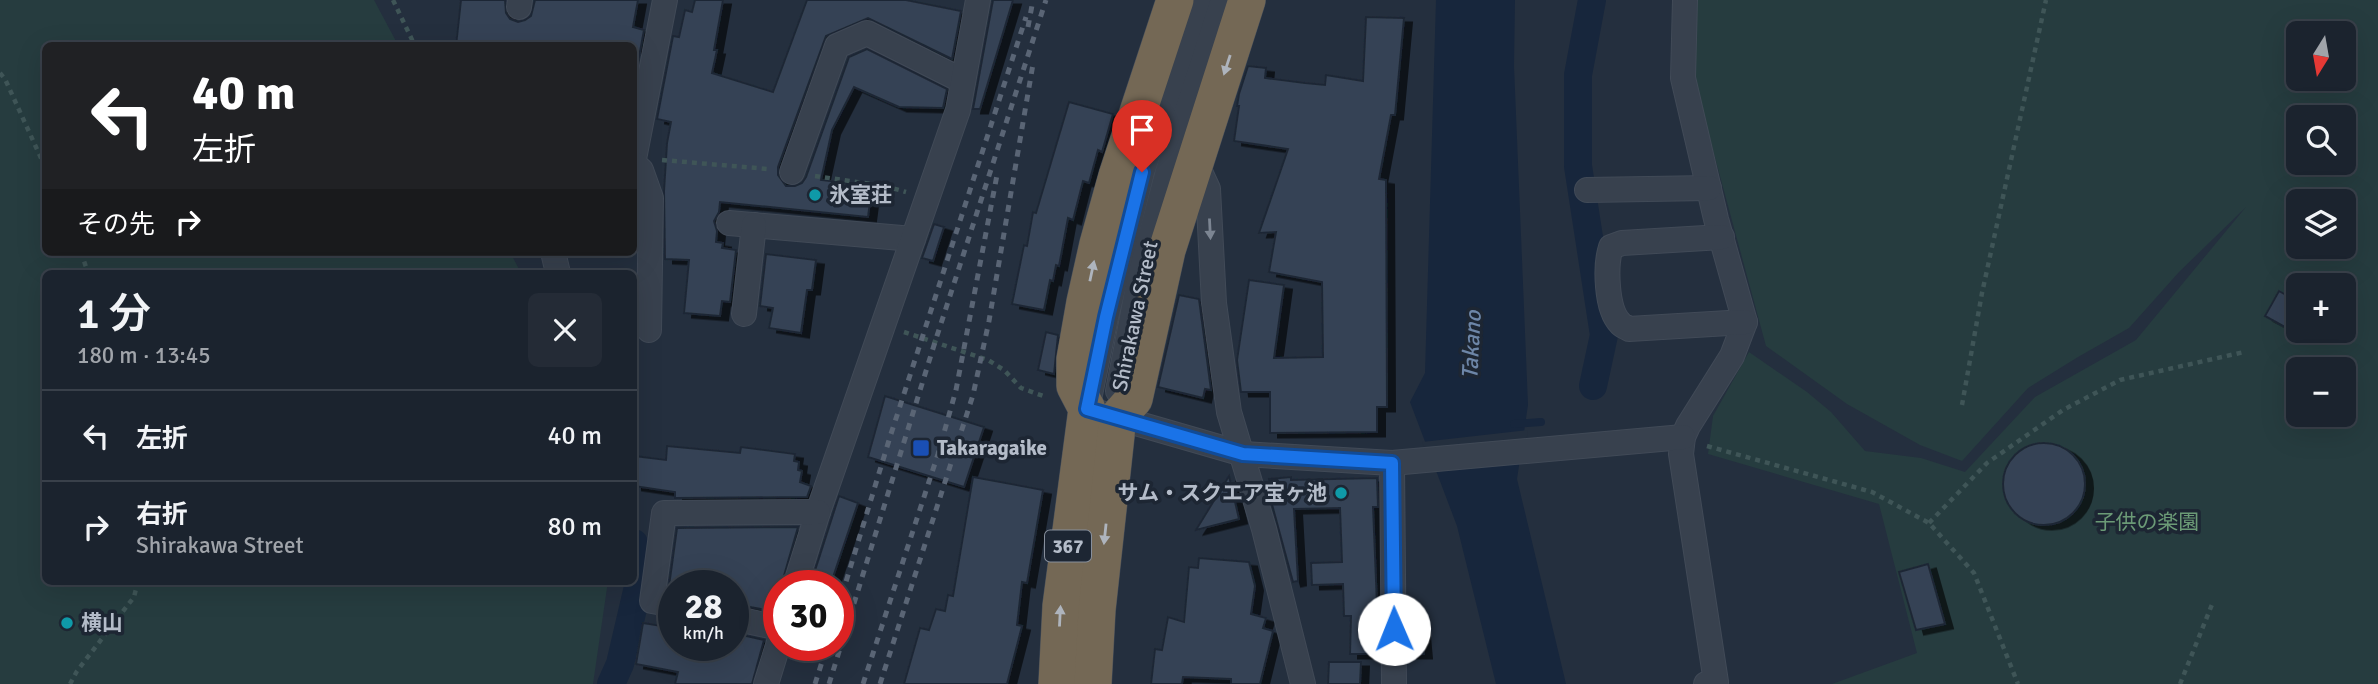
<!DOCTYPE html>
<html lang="ja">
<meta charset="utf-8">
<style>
:root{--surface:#1b232e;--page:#242b36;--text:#f1f3f6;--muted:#a0a4aa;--line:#39404a}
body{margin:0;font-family:Signika,"Noto Sans JP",sans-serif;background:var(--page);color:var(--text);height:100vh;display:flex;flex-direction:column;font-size:26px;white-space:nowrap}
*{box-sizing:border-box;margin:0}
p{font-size:23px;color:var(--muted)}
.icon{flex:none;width:38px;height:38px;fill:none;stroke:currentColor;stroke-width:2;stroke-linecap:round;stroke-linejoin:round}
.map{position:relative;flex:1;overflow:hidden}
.sheet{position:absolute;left:42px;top:270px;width:595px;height:315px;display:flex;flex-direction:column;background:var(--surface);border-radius:10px;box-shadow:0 7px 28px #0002,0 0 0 2px var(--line)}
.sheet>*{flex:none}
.banner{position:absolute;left:42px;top:42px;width:595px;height:214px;border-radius:10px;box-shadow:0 7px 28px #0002,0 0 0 2px var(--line);background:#202124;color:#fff;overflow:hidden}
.needle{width:46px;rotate:191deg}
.tools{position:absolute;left:2286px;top:21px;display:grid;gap:14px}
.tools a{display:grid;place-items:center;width:70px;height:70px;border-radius:10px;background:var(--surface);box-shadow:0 7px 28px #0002,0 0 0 2px var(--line);font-size:35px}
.speed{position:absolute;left:658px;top:570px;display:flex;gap:14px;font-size:35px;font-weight:700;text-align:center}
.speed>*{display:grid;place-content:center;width:91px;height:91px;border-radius:50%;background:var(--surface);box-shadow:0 7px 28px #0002,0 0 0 2px var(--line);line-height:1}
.speed small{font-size:18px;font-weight:400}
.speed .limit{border:10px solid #d22;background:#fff;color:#111}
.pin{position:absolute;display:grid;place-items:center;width:60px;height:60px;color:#fff;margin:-72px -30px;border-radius:50% 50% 50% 0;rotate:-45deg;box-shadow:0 0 7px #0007}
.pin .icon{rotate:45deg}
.me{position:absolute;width:77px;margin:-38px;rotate:359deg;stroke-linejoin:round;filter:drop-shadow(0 0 5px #0008)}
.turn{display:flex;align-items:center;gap:24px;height:147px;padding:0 35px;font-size:32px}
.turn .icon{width:91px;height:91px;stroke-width:2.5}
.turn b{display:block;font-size:49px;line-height:60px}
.then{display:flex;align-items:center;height:66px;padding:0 35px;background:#0003;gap:14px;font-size:26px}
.round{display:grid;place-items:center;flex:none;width:74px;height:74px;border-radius:10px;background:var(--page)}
.overview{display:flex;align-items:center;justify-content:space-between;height:119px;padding:0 35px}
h1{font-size:42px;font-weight:600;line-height:52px}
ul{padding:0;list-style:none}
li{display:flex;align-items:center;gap:21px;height:91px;padding:0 35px;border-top:2px solid var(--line)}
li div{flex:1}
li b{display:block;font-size:26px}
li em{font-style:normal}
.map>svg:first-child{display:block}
</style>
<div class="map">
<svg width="2378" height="684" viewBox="0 0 2378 684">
<defs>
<filter id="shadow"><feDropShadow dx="8" dy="4.5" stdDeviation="0" flood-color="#0009"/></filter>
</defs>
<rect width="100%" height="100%" fill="#242f3e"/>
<!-- green -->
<g fill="#263c3f" fill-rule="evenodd">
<path d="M0,0H374L398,45L46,46V252H510L521,273H46V581H608L593,684H0Z"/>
<path d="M1694,0H2378V684H1832L1917,653L1879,504L1708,454L1713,416L1749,352L1807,392L1831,412L1865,451L1921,458L1965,472L2035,397L2136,340L2246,207L2179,272L2129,328L2078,357L2028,388L1962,461L1920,445L1847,404L1766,346L1691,69ZM2298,33H2343V79H2298ZM2298,117H2343V163H2298ZM2298,201H2343V247H2298ZM2298,285H2343V331H2298ZM2298,369H2343V415H2298Z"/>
</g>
<!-- water -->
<path fill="#17263c" d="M1436,0H1515L1514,66L1528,405L1517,479L1566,684H1496L1457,526L1410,402L1425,373Z"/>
<!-- pier -->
<path fill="#242f3e" d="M1528,430L1523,463L1433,472L1422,442Z"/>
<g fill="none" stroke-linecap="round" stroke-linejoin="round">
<!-- stream -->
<path stroke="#17263c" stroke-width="8" d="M1514,424L1541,422"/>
<!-- canal -->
<g stroke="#17263c" stroke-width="28">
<path d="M1592,0L1578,75V166L1604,335L1593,386"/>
<path d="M611,684L620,664L641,574L634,543"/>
</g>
</g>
<!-- building -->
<g fill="#364354" stroke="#1f2835" stroke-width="2" filter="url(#shadow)">
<path d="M461,0H505L506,13L510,19L518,22L525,20L531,16L535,0H638L633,27L644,30L634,84V46H456Z"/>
<path d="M695,0H723L714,50H717L712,73L773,92L807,0H906L961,11L952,59L868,18L826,36L778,167V175L786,186H795L802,183L806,177L849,57L867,49L947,89L943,108L899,107L854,87L832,130L821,180L872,186L868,217L720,202L719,212L714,221L717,231L716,242L723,243L722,248L736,250L730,302L722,301L720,316L684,313L689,260L665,259L664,191L667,143L671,122L657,119L673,36L679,37L685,10L692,12Z"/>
<path d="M993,0H1013L980,109H973Z"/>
<path d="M1366,17L1404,18L1395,115H1391L1379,179L1386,180L1387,407H1377V432L1270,433V392H1241L1237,360L1249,280L1284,285L1274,358L1323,357L1322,282L1269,272L1276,232L1259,233L1288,149L1234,141L1239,106H1237L1239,94L1248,66L1266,68L1265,78L1305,83L1325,85L1326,75L1363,81Z"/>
<path d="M1069,102L1113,114L1102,152L1098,150L1089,183L1083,181L1073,220L1068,218L1059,266L1056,265L1053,281L1050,280L1044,310L1012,304L1024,245L1027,246L1033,212L1036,213Z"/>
<path d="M934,224L944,227L933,261L922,258Z"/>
<path d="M766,254L816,260L812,290H807L801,333L769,328L773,308L760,306Z"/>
<path d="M2279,291L2298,302V334L2265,316Z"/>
<path d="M1179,295L1199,299L1211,390L1205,389L1203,398L1158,387Z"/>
<path d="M1046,332L1058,335L1054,374L1038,370Z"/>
<path d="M885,396L984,427L964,487L868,457Z"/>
<circle cx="2044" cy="484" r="41"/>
<path d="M667,446L740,453L741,447L795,454L794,461L799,462L798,470L802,471L800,482L811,486L807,497L675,498V492L634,486V456L666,460Z"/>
<path d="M1229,476L1239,519L1196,530Z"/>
<path d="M973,477L1043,490L1027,583L1022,582L1017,625L1022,626L1007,684H904L920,628L929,630L936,609L945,611L948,595L953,596Z"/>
<path d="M1291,477V480L1377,478L1378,507H1373L1379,654H1350L1351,616H1344L1343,584L1312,585L1311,563L1342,562L1340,508L1294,509L1298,581L1293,582L1270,497L1269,479Z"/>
<path d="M839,496L858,503L830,586H810Z"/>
<path d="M798,527L781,586H779L777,612L733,604V586H669L677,528Z"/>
<path d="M1199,558L1249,562L1255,586L1251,614L1266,618L1263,628L1273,631L1260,684H1231V679L1183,677L1182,684H1151L1155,649L1162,650L1168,617L1184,622L1189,567L1198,568Z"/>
<path d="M1928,564L1945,624L1916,630L1899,572Z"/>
<path d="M1421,621L1424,654H1409L1408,623Z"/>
<path d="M643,623L674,628V646H733V633L764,640L752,684H675L678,672L636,664Z"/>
<path d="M1329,662H1361L1360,684H1328Z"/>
</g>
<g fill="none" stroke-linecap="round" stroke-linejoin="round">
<defs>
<g id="minor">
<path d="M1199,0L1142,172L1106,317L1087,409L1243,454L1392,463L1394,684"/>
<path d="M1685,0L1683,78L1716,219L1745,322L1732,356L1688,426L1683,437L1681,454L1716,682L1706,684"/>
<path d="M519,7L520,0"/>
<path d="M634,159L665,0"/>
<path d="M1196,163L1208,189L1214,303L1229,412L1264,529L1303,684"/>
<path d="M634,164L641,170L651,198L649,330"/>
<path d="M792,172L837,46L867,33L963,81"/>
<path d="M1587,190L1709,188"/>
<path d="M729,223L913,239"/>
<path d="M1722,237L1622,243L1611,247C1605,265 1606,309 1620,323C1622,326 1626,327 1629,329L1745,322"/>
<path d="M553,252L558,273"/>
<path d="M744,314L754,225"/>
<path d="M1118,391L1140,276L1168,171L1223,0"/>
<path d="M1392,463L1683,437"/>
<path d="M795,586L818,512L958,110L978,0"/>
<path d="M674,605L652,601L664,513L818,512"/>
<path d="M733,618L779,628"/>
<path d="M766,684L779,642"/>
</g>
<g id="highway">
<path d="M1057,684L1061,606L1087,409L1075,386V359L1085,302L1098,244L1117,176L1175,0"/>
<path d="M1093,684L1097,610L1118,417L1134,399L1167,250L1247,0"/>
</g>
</defs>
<!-- minor casing -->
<use href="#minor" stroke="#414a57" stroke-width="26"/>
<!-- highway casing -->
<use href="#highway" stroke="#434c59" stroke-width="38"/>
<!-- path -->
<g stroke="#3f5557" stroke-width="4.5" stroke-dasharray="5 5" stroke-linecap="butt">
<path d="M393,0L415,46"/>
<path d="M0,73L5,79L46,169"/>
<path d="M662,160L768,169"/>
<path d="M815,176L885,186L906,192"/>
<path d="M81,252L88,273"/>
<path d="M904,332L988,360L1004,370L1021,388L1046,397"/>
<path d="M1962,405L1982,293L2046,0"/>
<path d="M1707,446L1872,492L1929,523L1974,573L2018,684"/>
<path d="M1929,523L1987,463L2063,410L2120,380L2244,352"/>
<path d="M70,684L77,671L134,597L138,581"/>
<path d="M2180,684L2213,602"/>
</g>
<!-- minor -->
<use href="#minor" stroke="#38414e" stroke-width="24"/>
<!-- highway -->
<use href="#highway" stroke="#746855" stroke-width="37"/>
<!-- rail -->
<g stroke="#5a6575" stroke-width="5" stroke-dasharray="7 7" stroke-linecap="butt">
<path d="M1028,27L1033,0"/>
<path d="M838,608L890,437L1026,17"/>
<path d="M815,684L827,646"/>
<path d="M829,684L935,342L1046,0"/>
<path d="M863,684L938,454L956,390L997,175"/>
<path d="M880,684L973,395L989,321L1033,64"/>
</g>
</g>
<!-- one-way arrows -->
<defs><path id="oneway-solid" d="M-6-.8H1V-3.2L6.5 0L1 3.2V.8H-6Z" transform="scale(1.75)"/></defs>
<g fill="#aeb4bd">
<use href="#oneway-solid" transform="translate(1227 65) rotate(108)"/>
<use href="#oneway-solid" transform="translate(1092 271) rotate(-78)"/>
<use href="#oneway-solid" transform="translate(1105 534) rotate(96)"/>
<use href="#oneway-solid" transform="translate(1060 616) rotate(-87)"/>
</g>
<use fill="#7c8592" href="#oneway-solid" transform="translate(1210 229) rotate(87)"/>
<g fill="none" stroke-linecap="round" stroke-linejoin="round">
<defs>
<path id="route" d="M1142,172L1106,317L1087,409L1243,454L1392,463L1394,629"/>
</defs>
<!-- route casing -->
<use href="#route" stroke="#114b97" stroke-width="18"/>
<!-- route -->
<use href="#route" stroke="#1a73e8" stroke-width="12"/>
</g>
<!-- markers -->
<g fill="#0f9aa8" stroke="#1d2633" stroke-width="2.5">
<circle cx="815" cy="195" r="7"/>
<circle cx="1341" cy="493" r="7"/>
<circle cx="67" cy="623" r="7"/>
</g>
<rect fill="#1a4fb4" stroke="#1d2633" stroke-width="2.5" x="912" y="439" width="18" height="18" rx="3.5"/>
<g text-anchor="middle" stroke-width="7" stroke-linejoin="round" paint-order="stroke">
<!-- shield labels -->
<rect fill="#1d2633" stroke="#878f9c" stroke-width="2" x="1045" y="530.5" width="46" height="31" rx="5"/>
<g font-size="19" font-weight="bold" fill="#b4bcc9">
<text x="1068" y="553">367</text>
</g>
<!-- poi labels -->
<g font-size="21" font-weight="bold" fill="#b4bcc9" stroke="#1d2633" text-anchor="start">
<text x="829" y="202">氷室荘</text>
<text x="937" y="455">Takaragaike</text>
<text x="1327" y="500" text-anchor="end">サム・スクエア宝ヶ池</text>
<text x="81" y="630">横山</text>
</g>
<!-- street labels -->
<g font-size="21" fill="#b4bcc9" stroke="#1d2633">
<text transform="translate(1135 316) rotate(-78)" y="7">Shirakawa Street</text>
</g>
<!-- park labels -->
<g font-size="21" fill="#6b9a76" stroke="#1d2633">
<text x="2147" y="529">子供の楽園</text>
</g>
<!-- water labels -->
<g font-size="23" font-style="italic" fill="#6d86a8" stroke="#1d2633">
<text transform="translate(1471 345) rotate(-87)" y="8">Takano</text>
</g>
</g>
</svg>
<div class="tools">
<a><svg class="needle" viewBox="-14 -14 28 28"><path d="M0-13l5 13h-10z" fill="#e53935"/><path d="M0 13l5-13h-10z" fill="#a0a4aa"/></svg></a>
<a><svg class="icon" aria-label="search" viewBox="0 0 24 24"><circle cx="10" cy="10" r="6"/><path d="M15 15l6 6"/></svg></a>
<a><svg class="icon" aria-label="layers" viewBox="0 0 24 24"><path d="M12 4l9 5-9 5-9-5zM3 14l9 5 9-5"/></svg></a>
<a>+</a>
<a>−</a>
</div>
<div class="speed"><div>28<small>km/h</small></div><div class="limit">30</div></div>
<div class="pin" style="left:1142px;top:172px;background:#d93025"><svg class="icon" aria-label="arrive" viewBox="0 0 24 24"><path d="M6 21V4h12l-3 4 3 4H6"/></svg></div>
<svg class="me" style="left:1394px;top:629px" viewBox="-20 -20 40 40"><circle r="19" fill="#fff"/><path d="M0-13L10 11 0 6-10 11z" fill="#1a73e8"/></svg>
<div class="banner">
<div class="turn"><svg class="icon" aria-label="left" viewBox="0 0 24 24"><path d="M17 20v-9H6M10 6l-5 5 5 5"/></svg><div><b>40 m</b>左折</div></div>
<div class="then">その先<svg class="icon" aria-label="right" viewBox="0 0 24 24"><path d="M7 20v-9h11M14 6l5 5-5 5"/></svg></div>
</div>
<section class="sheet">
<div class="overview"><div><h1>1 分</h1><p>180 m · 13:45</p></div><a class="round"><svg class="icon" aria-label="close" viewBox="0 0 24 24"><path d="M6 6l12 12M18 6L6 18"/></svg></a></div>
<ul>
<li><svg class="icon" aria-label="left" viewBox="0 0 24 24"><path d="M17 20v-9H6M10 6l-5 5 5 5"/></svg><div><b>左折</b></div><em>40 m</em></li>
<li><svg class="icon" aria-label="right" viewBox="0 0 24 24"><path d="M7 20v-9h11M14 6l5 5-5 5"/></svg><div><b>右折</b><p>Shirakawa Street</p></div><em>80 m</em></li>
</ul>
</section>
</div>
